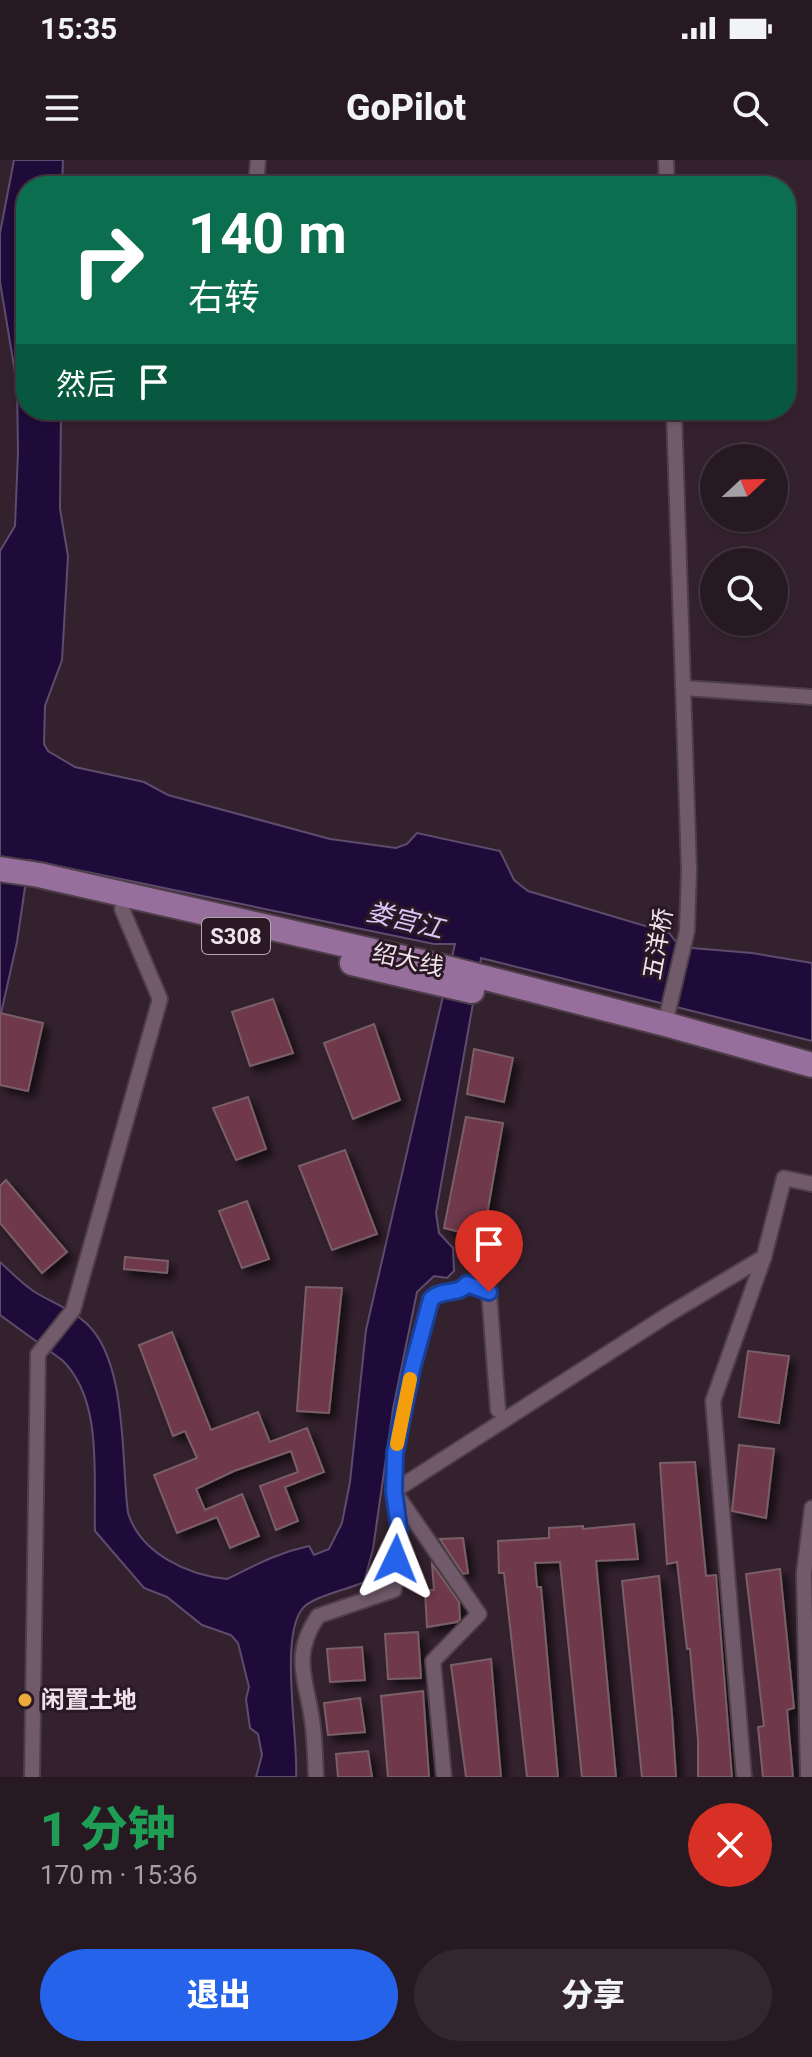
<!DOCTYPE html>
<html lang="zh">
<meta charset="utf-8">
<style>
:root{--surface:#271922;--page:#33262f;--text:#f1f3f6;--muted:#a4a0a5;--line:#433840;--accent:#2563eb}
body{margin:0;font-family:Roboto,"Noto Sans SC",sans-serif;background:var(--page);color:var(--text);height:100vh;display:flex;flex-direction:column;font-size:30px;white-space:nowrap}
*{box-sizing:border-box;margin:0}
p{font-size:26px;color:var(--muted)}
.icon{flex:none;width:44px;height:44px;fill:none;stroke:currentColor;stroke-width:2;stroke-linecap:round;stroke-linejoin:round}
.map{position:relative;height:1617px;overflow:hidden}
.panel{display:flex;flex-direction:column;background:var(--surface);flex:1}
.panel>*{flex:none}
.guide{position:absolute;left:16px;top:16px;width:780px;height:244px;border-radius:32px;box-shadow:0 2px 6px #0004,0 0 0 2px var(--line);background:#0b6e4f;color:#fff;overflow:hidden}
.needle{width:52px;rotate:68deg}
.buttons{position:absolute;left:700px;top:284px;display:grid;gap:16px}
.buttons a{display:grid;place-items:center;width:88px;height:88px;border-radius:50%;background:var(--surface);box-shadow:0 2px 6px #0004,0 0 0 2px var(--line);font-size:40px}
.pin{position:absolute;display:grid;place-items:center;width:68px;height:68px;color:#fff;margin:-82px -34px;border-radius:50% 50% 50% 0;rotate:-45deg;box-shadow:0 0 8px #0007}
.pin .icon{rotate:45deg}
.me{position:absolute;width:88px;margin:-44px;rotate:2deg;stroke-linejoin:round;filter:drop-shadow(0 0 6px #0008)}
.turn{display:flex;align-items:center;gap:28px;height:168px;padding:0 40px;font-size:36px}
.turn .icon{width:104px;height:104px;stroke-width:2.5}
.turn b{display:block;font-size:56px;line-height:68px}
.then{display:flex;align-items:center;height:76px;padding:0 40px;background:#0003;gap:16px;font-size:30px}
.round{display:grid;place-items:center;flex:none;width:84px;height:84px;border-radius:42px;background:var(--page)}
.head{display:flex;align-items:center;justify-content:space-between;height:136px;padding:0 40px}
h1{font-size:48px;font-weight:800;line-height:60px;color:#1e9e55}
.action{display:flex;gap:16px;margin-top:auto;padding:16px 40px}
.action a{flex:1;height:92px;border-radius:48px;background:var(--accent);color:#fff;font-size:32px;font-weight:800;line-height:92px;text-align:center}
.action a+a{background:var(--page);color:var(--text)}
.status{display:flex;justify-content:space-between;align-items:center;height:56px;padding:0 40px;background:var(--surface);direction:ltr}
.status svg{height:22px;fill:currentColor}
header{display:flex;justify-content:space-between;align-items:center;height:104px;padding:0 40px;background:var(--surface);font-size:36px;font-weight:800}
.map>svg:first-child{display:block}
</style>
<div class="status"><b>15:35</b><svg viewBox="0 0 49 12"><path d="M0 12V9h3v3zM5 12V6h3v6zM10 12V3h3v9zM15 12V0h3v12zM26 1h20v11H26zM47 4h2v5h-2z"/></svg></div>
<header><svg class="icon" aria-label="menu" viewBox="0 0 24 24"><path d="M4 6h16M4 12h16M4 18h16"/></svg>GoPilot<svg class="icon" aria-label="search" viewBox="0 0 24 24"><circle cx="10" cy="10" r="6"/><path d="M15 15l6 6"/></svg></header>
<div class="map">
<svg width="812" height="1617" viewBox="0 0 812 1617">
<defs>
<filter id="shadow"><feDropShadow dx="6" dy="6" stdDeviation="4" flood-color="#0009"/></filter>
</defs>
<rect width="100%" height="100%" fill="#34212e"/>
<!-- water -->
<path fill="#1f0b39" stroke="#5d4c6e" stroke-width="2" d="M14,0H63L62,26H26V250H61L60,349L68,396L62,500L45,546L44,584L48,591L75,607L144,622L168,635L330,679L396,688L407,684L417,673L500,691L514,720L528,731L669,773L680,787L752,793L812,803V881L481,798L436,1053L439,1073L453,1088L454,1111L447,1118L434,1116L417,1132L393,1249L373,1389L364,1422C347,1430 321,1434 306,1445C277,1468 299,1579 296,1617H256L262,1595L258,1574L250,1568L246,1539L249,1527L238,1483L231,1475L202,1465L167,1437L144,1428L95,1371C93,1319 104,1240 62,1200L0,1155V1102C12,1113 24,1126 38,1134C54,1143 72,1150 86,1163C128,1201 121,1301 128,1353C141,1394 188,1415 227,1419C256,1405 277,1393 309,1386L314,1395L329,1389L342,1363L350,1322L366,1170L455,784H434L29,700L17,782L0,858V391L15,366L18,292L17,224L0,122V73Z"/>
<!-- building -->
<g fill="#70374b" stroke="#795f67" stroke-width="2" filter="url(#shadow)">
<path d="M273,839L293,893L250,906L232,852Z"/>
<path d="M0,853L43,863L28,931L0,925Z"/>
<path d="M374,864L400,940L353,959L324,883Z"/>
<path d="M474,889L513,898L504,942L467,934Z"/>
<path d="M248,937L266,989L236,1000L213,948Z"/>
<path d="M466,957L503,963L483,1078L444,1068Z"/>
<path d="M345,990L377,1074L332,1090L299,1006Z"/>
<path d="M6,1020L67,1092L42,1113L0,1063V1026Z"/>
<path d="M247,1041L269,1099L242,1108L219,1051Z"/>
<path d="M125,1097L168,1101L167,1113L124,1109Z"/>
<path d="M306,1127L342,1128L329,1253L297,1251Z"/>
<path d="M172,1172L211,1270L258,1252L270,1282L307,1268L324,1312L285,1327L298,1361L276,1370L260,1326L298,1312L291,1291L234,1311L196,1329L205,1350L242,1334L259,1376L230,1388L217,1357L177,1373L154,1315L197,1298L185,1271L173,1276L139,1185Z"/>
<path d="M748,1191L789,1196L779,1263L739,1257Z"/>
<path d="M739,1285L774,1289L766,1358L732,1351Z"/>
<path d="M695,1302L706,1416L716,1415L732,1617H698V1580L690,1489H687L677,1402L667,1404L660,1303Z"/>
<path d="M634,1364L638,1399L596,1401L616,1617H582L560,1402L535,1403L537,1427H541L558,1617H527L504,1413H499L498,1381L549,1378V1368L583,1366V1369Z"/>
<path d="M463,1378L468,1413L463,1414L440,1379Z"/>
<path d="M432,1404L459,1442L460,1459L457,1462L427,1467L425,1430H434Z"/>
<path d="M780,1409L794,1548L787,1550L793,1617H763L758,1567L764,1566L746,1414Z"/>
<path d="M659,1416L672,1555L676,1617H642L622,1421Z"/>
<path d="M418,1472L421,1518L388,1519L385,1474Z"/>
<path d="M362,1487L365,1520L330,1522L327,1489Z"/>
<path d="M491,1499L501,1617H466L451,1505Z"/>
<path d="M423,1531L429,1617H388L381,1536Z"/>
<path d="M360,1538L365,1572L328,1575L324,1543Z"/>
<path d="M368,1591L372,1617H338L336,1594Z"/>
</g>
<g fill="none" stroke-linecap="round" stroke-linejoin="round">
<defs>
<g id="minor">
<path d="M666,0L667,26"/>
<path d="M256,26L258,0"/>
<path d="M684,528L812,537"/>
<path d="M665,864L687,771L689,710L674,250"/>
<path d="M32,1617L38,1194L73,1150L160,839L122,749"/>
<path d="M316,1617C315,1598 315,1578 312,1560C306,1517 291,1497 318,1456L394,1430L399,1369L394,1331L395,1293L412,1209L429,1145L436,1134L459,1131L467,1124L489,1132L498,1250"/>
<path d="M444,1617L433,1501L479,1454L394,1331L669,1154L764,1097L784,1018L812,1024"/>
<path d="M744,1617L713,1241L764,1097"/>
<path d="M808,1617L804,1413L812,1348"/>
</g>
<g id="primary">
<path d="M0,709L39,715L439,806L665,864L812,905"/>
<path d="M352,803L472,831"/>
</g>
</defs>
<!-- minor casing -->
<use href="#minor" stroke="#4e3e49" stroke-width="18"/>
<!-- primary casing -->
<use href="#primary" stroke="#4e3e49" stroke-width="28"/>
<!-- minor -->
<use href="#minor" stroke="#715b6a" stroke-width="14"/>
<!-- primary -->
<use href="#primary" stroke="#976f9c" stroke-width="24"/>
</g>
<g fill="none" stroke-linecap="round" stroke-linejoin="round">
<defs>
<path id="route" d="M396,1399L399,1369L394,1331L395,1293L412,1209L431,1139C442,1128 458,1136 467,1124L489,1132"/>
</defs>
<!-- route casing -->
<use href="#route" stroke="#184099" stroke-width="20"/>
<!-- route -->
<use href="#route" stroke="#2563eb" stroke-width="14"/>
<!-- slow -->
<path stroke="#f59e0b" stroke-width="14" d="M397,1284L410,1219"/>
</g>
<!-- markers -->
<circle fill="#eaaa39" stroke="#2a1824" stroke-width="3" cx="25" cy="1540" r="8"/>
<g text-anchor="middle" stroke-width="6" stroke-linejoin="round" paint-order="stroke">
<!-- shield labels -->
<rect fill="#2a1824" stroke="#b4a5af" stroke-width="2" x="202" y="758" width="68" height="36" rx="6"/>
<g font-size="22" font-weight="bold" fill="#efe2eb">
<text x="236" y="784">S308</text>
</g>
<!-- street labels -->
<g font-size="24" fill="#efe2eb" stroke="#2a1824">
<text transform="translate(658 784) rotate(-80)" y="8">五洋桥</text>
<text transform="translate(408 800) rotate(13)" y="8">绍大线</text>
</g>
<!-- poi labels -->
<g font-size="24" font-weight="bold" fill="#efe2eb" stroke="#2a1824" text-anchor="start">
<text x="41" y="1548">闲置土地</text>
</g>
<!-- water labels -->
<g font-size="26" font-style="italic" fill="#d6c6f7" stroke="#2a1824">
<text transform="translate(405 760) rotate(14)" y="9">娄宫江</text>
</g>
</g>
</svg>
<div class="buttons">
<a><svg class="needle" viewBox="-14 -14 28 28"><path d="M0-13l5 13h-10z" fill="#e53935"/><path d="M0 13l5-13h-10z" fill="#a4a0a5"/></svg></a>
<a><svg class="icon" aria-label="search" viewBox="0 0 24 24"><circle cx="10" cy="10" r="6"/><path d="M15 15l6 6"/></svg></a>
</div>
<div class="pin" style="left:489px;top:1132px;background:#d93025"><svg class="icon" aria-label="arrive" viewBox="0 0 24 24"><path d="M6 21V4h12l-3 4 3 4H6"/></svg></div>
<svg class="me" style="left:396px;top:1399px" viewBox="-20 -20 40 40"><path d="M0-17L14 15 0 8-14 15z" fill="#2563eb" stroke="#fff" stroke-width="4"/></svg>
<div class="guide">
<div class="turn"><svg class="icon" aria-label="right" viewBox="0 0 24 24"><path d="M7 20v-9h11M14 6l5 5-5 5"/></svg><div><b>140 m</b>右转</div></div>
<div class="then">然后<svg class="icon" aria-label="arrive" viewBox="0 0 24 24"><path d="M6 21V4h12l-3 4 3 4H6"/></svg></div>
</div>
</div>
<section class="panel">
<div class="head"><div><h1>1 分钟</h1><p>170 m · 15:36</p></div><a class="round" style="background:#d93025;color:#fff"><svg class="icon" aria-label="close" viewBox="0 0 24 24"><path d="M6 6l12 12M18 6L6 18"/></svg></a></div>
<div class="action"><a>退出</a><a>分享</a></div>
</section>
